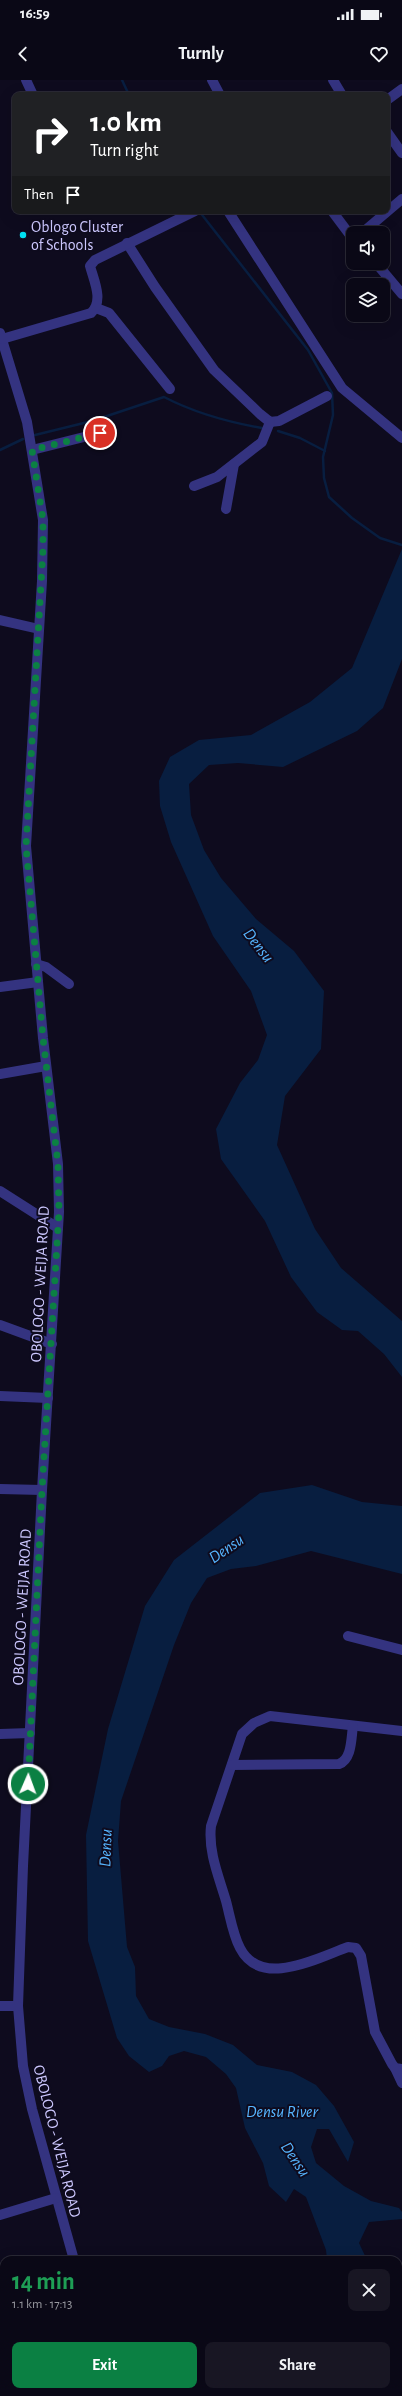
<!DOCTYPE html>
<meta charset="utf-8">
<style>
:root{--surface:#0a0816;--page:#181623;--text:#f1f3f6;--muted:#999aa1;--line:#2a2935;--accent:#0b8043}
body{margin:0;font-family:"Alegreya Sans",sans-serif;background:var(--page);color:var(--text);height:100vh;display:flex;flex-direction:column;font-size:15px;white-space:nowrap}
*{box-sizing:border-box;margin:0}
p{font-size:13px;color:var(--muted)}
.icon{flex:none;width:22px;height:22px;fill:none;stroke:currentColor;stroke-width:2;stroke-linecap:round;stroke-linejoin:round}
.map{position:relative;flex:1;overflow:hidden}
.details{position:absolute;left:0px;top:2176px;width:402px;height:140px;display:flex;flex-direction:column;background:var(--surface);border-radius:12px 12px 0 0;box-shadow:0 4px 16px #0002,0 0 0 1px var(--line)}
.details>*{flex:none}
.hud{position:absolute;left:12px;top:12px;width:378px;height:122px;border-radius:8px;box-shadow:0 4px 16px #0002,0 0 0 1px var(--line);background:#202124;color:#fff;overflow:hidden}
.controls{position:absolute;left:346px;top:146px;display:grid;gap:8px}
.controls a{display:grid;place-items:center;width:44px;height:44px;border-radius:8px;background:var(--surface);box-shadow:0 4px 16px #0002,0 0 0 1px var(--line);font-size:20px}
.pin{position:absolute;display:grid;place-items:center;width:34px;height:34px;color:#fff;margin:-17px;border:2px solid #fff;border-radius:50%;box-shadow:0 1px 4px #0007}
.me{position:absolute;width:44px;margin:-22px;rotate:2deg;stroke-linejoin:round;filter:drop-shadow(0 0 3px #0008)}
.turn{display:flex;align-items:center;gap:14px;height:84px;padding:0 12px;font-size:18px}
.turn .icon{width:52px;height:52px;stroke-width:2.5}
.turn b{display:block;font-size:28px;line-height:34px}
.then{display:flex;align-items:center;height:38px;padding:0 12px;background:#0003;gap:8px;font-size:15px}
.round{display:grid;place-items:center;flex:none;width:42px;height:42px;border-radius:8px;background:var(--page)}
.head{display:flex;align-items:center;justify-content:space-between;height:68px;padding:0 12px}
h1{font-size:24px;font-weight:700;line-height:30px;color:#1e9e55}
.button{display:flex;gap:8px;margin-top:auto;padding:8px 12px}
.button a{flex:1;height:46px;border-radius:8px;background:var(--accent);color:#fff;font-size:16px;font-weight:700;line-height:46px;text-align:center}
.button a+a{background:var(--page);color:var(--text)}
.status{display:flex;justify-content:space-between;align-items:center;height:28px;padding:0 20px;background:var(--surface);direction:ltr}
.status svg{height:11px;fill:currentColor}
header{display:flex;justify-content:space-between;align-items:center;height:52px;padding:0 12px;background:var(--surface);font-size:18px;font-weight:700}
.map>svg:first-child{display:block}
</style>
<div class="status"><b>16:59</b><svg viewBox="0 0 49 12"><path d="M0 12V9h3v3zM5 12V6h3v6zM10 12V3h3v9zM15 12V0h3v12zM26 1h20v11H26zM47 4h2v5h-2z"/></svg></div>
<header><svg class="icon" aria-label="back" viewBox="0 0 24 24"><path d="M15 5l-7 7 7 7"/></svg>Turnly<svg class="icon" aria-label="heart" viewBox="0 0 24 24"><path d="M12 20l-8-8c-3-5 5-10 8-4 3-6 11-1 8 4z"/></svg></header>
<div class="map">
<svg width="402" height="2316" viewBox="0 0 402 2316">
<rect width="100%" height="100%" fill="#0e0b1e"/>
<!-- water -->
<g fill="#081e40">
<path d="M402,469V579L383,628L357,651L283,687L238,683L209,685L189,704L191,735L204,770L221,798L256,839L294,871L324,911L321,969L285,1016L277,1065L315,1149L341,1188L402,1241V1297L384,1274L358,1251L342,1250L317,1232L291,1197L265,1141L221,1079L216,1049L240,1003L258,980L267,955L251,911L213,856L171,762L160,726L159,701L170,677L199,660L251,655L310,622L352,588Z"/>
<path d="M312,1405L362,1422L402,1426V1494L311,1471L256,1486L231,1489L207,1498L191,1523L174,1565L121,1721L118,1761L127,1867L135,1887L136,1916L149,1939L169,1947L205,1954L233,1965L257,1985L292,1992L316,2005L334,2026L354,2062L348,2082L329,2049H317L311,2067L316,2083L344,2106L371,2121L399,2128L402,2132V2139L369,2142L359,2163L367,2180H327L326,2170L306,2117L294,2109L286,2122L269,2106L263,2083L245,2048L236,2008L226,1994L206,1977L184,1971L169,1976L162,1986L149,1992L129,1976L117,1958L88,1861L86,1755L108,1649L145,1526L174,1480L260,1413Z"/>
<path d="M398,2305L402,2308V2316H356L354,2312H398Z"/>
</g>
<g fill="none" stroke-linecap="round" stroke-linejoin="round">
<!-- stream -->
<g stroke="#081e40" stroke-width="2.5">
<path d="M122,0L129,15"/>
<path d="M199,131L308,270L332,313L333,335L323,377L324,398L329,417L352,438L380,458L402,465"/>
<path d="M278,351L300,358L325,371"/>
<path d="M35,355L92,341L164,317C195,333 227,342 262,348"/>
<path d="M0,370L23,359"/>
</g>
<!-- minor -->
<g stroke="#343380" stroke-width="10">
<path d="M26,0L33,15"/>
<path d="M212,0L220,15"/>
<path d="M333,0L342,15"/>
<path d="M387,20L402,9"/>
<path d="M387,52L402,73"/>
<path d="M228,131L342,308L402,358"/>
<path d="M332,131L353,159"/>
<path d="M362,153L402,119"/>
<path d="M127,163L155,207L214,290L260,334L270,342L279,341L327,316"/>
<path d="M376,183L402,214"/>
<path d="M96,228L109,233L170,309"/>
<path d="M0,253L27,342L43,440L42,501L26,766L43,958L58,1084L59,1132L42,1410L23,1786L18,1926L23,1986L32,2029L74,2180"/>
<path d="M2,259L91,233C104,221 94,201 90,186L95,180L195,131"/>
<path d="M32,370L100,353"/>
<path d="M194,406L217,397L262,362L270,342"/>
<path d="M226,429L234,384"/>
<path d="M0,540L39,549"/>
<path d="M36,884L46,887L69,904"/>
<path d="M0,907L38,902"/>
<path d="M0,994L46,986"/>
<path d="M0,1111L58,1148"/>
<path d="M0,1245L52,1264"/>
<path d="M0,1316L48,1318"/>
<path d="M0,1409L42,1410"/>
<path d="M348,1556L402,1570"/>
<path d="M402,1651L270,1636L254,1643L242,1654L211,1746C208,1772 219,1797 226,1821C230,1836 233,1855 240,1868C261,1909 317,1878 348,1867L356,1868L361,1876L375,1952L392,1984L395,1988L402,1989"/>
<path d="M0,1654L30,1653"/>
<path d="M232,1685L339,1684C352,1679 351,1659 353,1646"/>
<path d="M0,1926H18"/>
<path d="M395,1988L402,2003"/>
<path d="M0,2135L56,2118"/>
<path d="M298,2312V2316"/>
<path d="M113,2316L115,2312"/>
</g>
</g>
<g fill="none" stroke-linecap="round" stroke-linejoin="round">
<!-- route -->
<path stroke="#0b8043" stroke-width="7" stroke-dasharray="0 12.6" d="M28,1704L42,1410L59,1132L58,1084L43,958L26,766L43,469V440L32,370L100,353"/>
</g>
<!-- markers -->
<circle fill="#00e0f3" stroke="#0e0b1e" stroke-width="1.5" cx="23" cy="155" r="4"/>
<g text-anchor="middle" stroke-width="4" stroke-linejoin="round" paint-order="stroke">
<!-- poi labels -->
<g font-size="16" fill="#cdc8ff" stroke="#0e0b1e" text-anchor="start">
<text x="31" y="152">Oblogo Cluster<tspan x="31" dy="18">of Schools</tspan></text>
</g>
<!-- street labels -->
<g font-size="16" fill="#cdc8ff" stroke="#0e0b1e">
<text transform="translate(39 1204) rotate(-87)" y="6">OBOLOGO - WEIJA ROAD</text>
<text transform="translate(21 1527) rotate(-87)" y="6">OBOLOGO - WEIJA ROAD</text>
<text transform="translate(58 2061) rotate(76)" y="6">OBOLOGO - WEIJA ROAD</text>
</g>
<!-- water labels -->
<g font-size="17" font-style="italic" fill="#56b5ff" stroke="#0e0b1e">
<text transform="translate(259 865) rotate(52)" y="6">Densu</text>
<text transform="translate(226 1468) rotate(-34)" y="6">Densu</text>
<text transform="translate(105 1768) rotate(-88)" y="6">Densu</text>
<text x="282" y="2037">Densu River</text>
<text transform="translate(296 2079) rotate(56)" y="6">Densu</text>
</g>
</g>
</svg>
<div class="controls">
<a><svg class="icon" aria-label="sound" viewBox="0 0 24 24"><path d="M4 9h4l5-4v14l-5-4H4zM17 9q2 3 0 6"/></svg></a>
<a><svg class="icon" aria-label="layers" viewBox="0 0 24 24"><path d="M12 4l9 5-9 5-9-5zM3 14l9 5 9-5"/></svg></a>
</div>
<div class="pin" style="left:100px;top:353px;background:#d93025"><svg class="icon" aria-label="arrive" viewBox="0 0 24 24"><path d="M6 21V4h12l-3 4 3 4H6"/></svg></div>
<svg class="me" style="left:28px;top:1704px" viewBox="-20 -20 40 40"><circle r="17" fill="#0b8043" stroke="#fff" stroke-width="3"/><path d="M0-11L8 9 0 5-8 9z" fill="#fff"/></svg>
<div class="hud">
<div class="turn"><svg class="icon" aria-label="right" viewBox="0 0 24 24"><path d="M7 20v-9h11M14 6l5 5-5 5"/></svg><div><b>1.0 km</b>Turn right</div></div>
<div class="then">Then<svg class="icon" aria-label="arrive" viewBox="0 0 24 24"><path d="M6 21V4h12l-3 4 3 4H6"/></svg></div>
</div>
<section class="details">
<div class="head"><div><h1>14 min</h1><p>1.1 km · 17:13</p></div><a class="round"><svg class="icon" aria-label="close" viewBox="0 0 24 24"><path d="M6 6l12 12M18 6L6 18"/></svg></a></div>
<div class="button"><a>Exit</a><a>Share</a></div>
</section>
</div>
